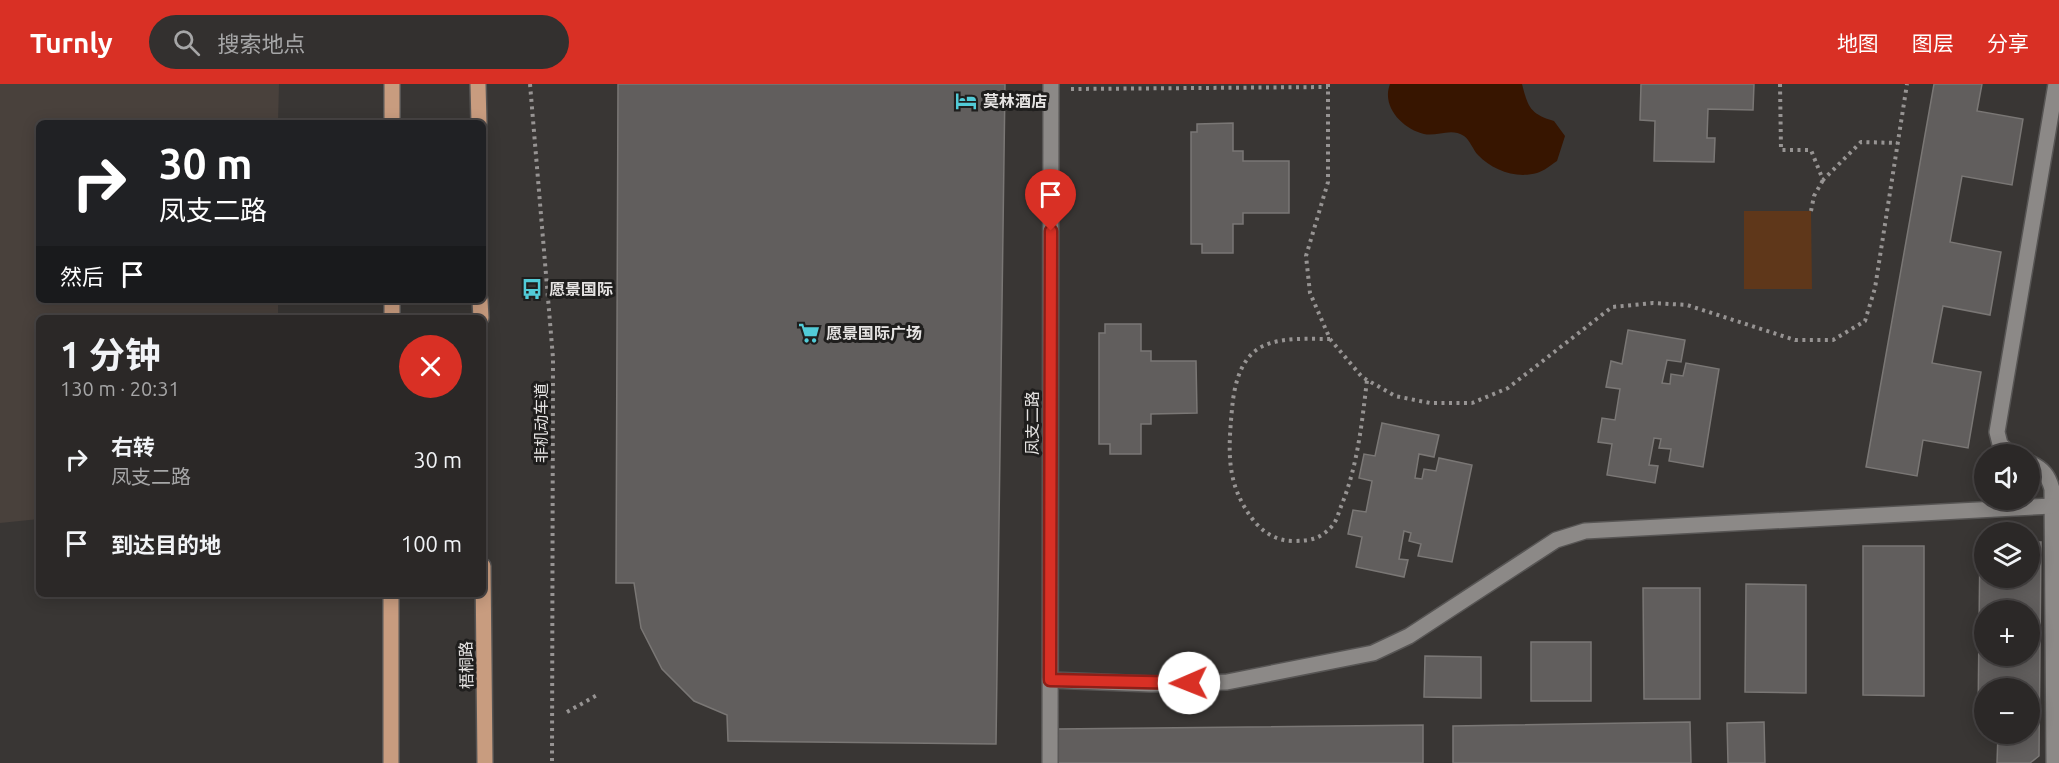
<!DOCTYPE html>
<html lang="zh">
<meta charset="utf-8">
<style>
:root{--surface:#2b2827;--page:#33302f;--text:#f1f3f6;--muted:#a6a6a7;--line:#474444;--accent:#d93025}
body{margin:0;font-family:Ubuntu,"Noto Sans SC",sans-serif;background:var(--page);color:var(--text);height:100vh;display:flex;flex-direction:column;font-size:22px;white-space:nowrap}
*{box-sizing:border-box;margin:0}
p{font-size:20px;color:var(--muted)}
.icon{flex:none;width:33px;height:33px;fill:none;stroke:currentColor;stroke-width:2;stroke-linecap:round;stroke-linejoin:round}
.map{position:relative;flex:1;overflow:hidden}
.drawer{position:absolute;left:36px;top:231px;width:450px;height:282px;display:flex;flex-direction:column;background:var(--surface);border-radius:9px;box-shadow:0 3px 15px #0003,0 0 0 2px var(--line)}
.drawer>*{flex:none}
.hud{position:absolute;left:36px;top:36px;width:450px;height:183px;border-radius:9px;box-shadow:0 3px 15px #0003,0 0 0 2px var(--line);background:#202124;color:#fff;overflow:hidden}
.fabs{position:absolute;left:1974px;top:360px;display:grid;gap:12px}
.fabs a{display:grid;place-items:center;width:66px;height:66px;border-radius:50%;background:var(--surface);box-shadow:0 3px 15px #0003,0 0 0 2px var(--line);font-size:30px}
.pin{position:absolute;display:grid;place-items:center;width:51px;height:51px;color:#fff;margin:-62px -26px;border-radius:50% 50% 50% 0;rotate:-45deg;box-shadow:0 0 6px #0007}
.pin .icon{rotate:45deg}
.me{position:absolute;width:66px;margin:-33px;rotate:269deg;stroke-linejoin:round;filter:drop-shadow(0 0 4px #0008)}
.turn{display:flex;align-items:center;gap:21px;height:126px;padding:0 24px;font-size:27px}
.turn .icon{width:78px;height:78px;stroke-width:2.5}
.turn b{display:block;font-size:42px;line-height:51px}
.then{display:flex;align-items:center;height:57px;padding:0 24px;background:#0003;gap:12px;font-size:22px}
.round{display:grid;place-items:center;flex:none;width:63px;height:63px;border-radius:32px;background:var(--page)}
.headline{display:flex;align-items:center;justify-content:space-between;height:102px;padding:0 24px}
h1{font-size:36px;font-weight:700;line-height:45px}
ul{padding:0;list-style:none}
li{display:flex;align-items:center;gap:18px;height:84px;padding:0 24px}
li div{flex:1}
li b{display:block;font-size:22px}
li em{font-style:normal}
header{display:flex;align-items:center;gap:36px;box-sizing:border-box;height:84px;padding:0 30px;background:var(--accent);color:#fff}
header strong{font-size:28px}
nav{display:flex;gap:33px;margin-inline-start:auto;font-size:21px}
.search{width:420px;height:54px;background:var(--page);display:flex;align-items:center;gap:15px;box-sizing:border-box;padding:0 21px;border-radius:33px;color:var(--muted);font-size:22px}
.map>svg:first-child{display:block}
</style>
<header>
<strong>Turnly</strong>
<div class="search"><svg class="icon" aria-label="search" viewBox="0 0 24 24"><circle cx="10" cy="10" r="6"/><path d="M15 15l6 6"/></svg>搜索地点</div>
<nav><a>地图</a><a>图层</a><a>分享</a></nav>
</header>
<div class="map">
<svg width="2059" height="679" viewBox="0 0 2059 679">
<rect width="100%" height="100%" fill="#393634"/>
<!-- built -->
<path fill="#49413c" d="M0,0H279L278,39H39V216H278V234H39V435L0,439Z"/>
<!-- green -->
<path fill="#5f371a" d="M1744,127H1811L1812,205H1744Z"/>
<!-- water -->
<path fill="#371500" d="M1390,0H1522C1528,23 1530,30 1554,37L1565,52L1557,77C1551,81 1544,87 1537,89C1516,95 1492,86 1478,71C1473,66 1470,56 1464,52C1451,43 1437,53 1424,50C1403,45 1381,23 1390,0Z"/>
<!-- building -->
<g fill="#615e5d" stroke="#7a7775" stroke-width="1.5" fill-rule="evenodd">
<path d="M618,0H1005L996,660L728,657L727,631L694,617L662,585L641,544L634,499H616Z"/>
<path d="M1641,0H1754L1753,26L1708,25L1707,54H1715L1714,78L1654,77L1655,37L1640,36Z"/>
<path d="M1934,0H1982L1977,27L2023,35L2012,101L1962,92L1950,158L2001,168L1990,231L1943,222L1932,279L1981,288L1968,364L1923,356L1917,392L1866,383Z"/>
<path d="M1233,39V67H1243V77H1289V129H1243V140H1233V169H1202V160H1191V48H1197V40Z"/>
<path d="M1105,240H1141V267H1151V277H1196L1197,329L1151,330V340H1141V370H1110V360H1099V249H1105Z"/>
<path d="M1628,246L1685,256L1681,278L1667,276L1662,299L1670,300L1671,290L1683,292L1686,279L1719,285L1703,383L1669,377L1671,365L1659,364L1661,355L1654,354L1649,381L1658,382L1655,399L1607,391L1612,360L1598,358L1602,334L1615,336L1620,305L1606,303L1611,277L1622,280Z"/>
<path d="M1382,339L1439,351L1434,373L1419,370L1415,394L1422,395L1424,385L1436,387L1439,374L1472,381L1452,478L1418,472L1421,460L1409,457L1411,449L1404,447L1399,475L1408,476L1404,493L1356,483L1362,453L1348,450L1353,426L1366,428L1372,397L1359,394L1364,370L1375,372Z"/>
<path d="M1980,457H1984V494H2030V458H2041L2039,672L2030,679H1997L1998,650H2030V604H1984V634H1978ZM1984,526H2030V572H1984Z"/>
<path d="M1863,462H1924V612L1863,611Z"/>
<path d="M1746,500L1806,501V609L1745,608Z"/>
<path d="M1643,504H1700V615H1644Z"/>
<rect x="1531" y="558" width="60" height="59"/>
<path d="M1425,572L1481,573V614L1424,613Z"/>
<path d="M1690,638L1691,679H1453V642Z"/>
<path d="M1764,638L1765,679H1728L1727,639Z"/>
<path d="M1423,641V679H1057L1056,645Z"/>
</g>
<g fill="none" stroke-linecap="round" stroke-linejoin="round">
<defs>
<g id="street">
<path d="M2010,370L2000,360L1997,348L2056,0"/>
<path d="M2030,379C2043,385 2048,391 2052,405L2054,679"/>
<path d="M1050,596L1151,600L1227,598L1373,569L1409,552L1556,456L1585,447L2052,422"/>
<path d="M1050,679L1051,0"/>
</g>
<g id="primary">
<path d="M478,0L479,39"/>
<path d="M392,39V0"/>
<path d="M480,216L481,234"/>
<path d="M392,234V216"/>
<path d="M483,482L485,679"/>
<path d="M391,679V510"/>
</g>
</defs>
<!-- street casing -->
<use href="#street" stroke="#575554" stroke-width="18"/>
<!-- primary casing -->
<use href="#primary" stroke="#575554" stroke-width="18"/>
<!-- path -->
<g stroke="#979493" stroke-width="4" stroke-dasharray="3 4.5" stroke-linecap="butt">
<path d="M530,0L553,274L552,679"/>
<path d="M1328,0V98L1306,172L1310,209L1330,255L1362,293L1395,312L1430,319H1472L1508,304L1612,223L1653,219L1687,221L1795,256H1833L1865,237L1875,204L1907,0"/>
<path d="M1780,0L1781,66H1811L1823,96L1861,58L1897,59"/>
<path d="M1071,5L1328,3"/>
<path d="M1811,127L1814,112L1823,96"/>
<path d="M1330,255C1309,255 1282,253 1263,262C1240,273 1234,302 1232,325C1228,369 1226,401 1254,437C1264,449 1277,457 1293,457C1310,457 1321,455 1333,441C1337,436 1339,427 1342,420C1358,380 1362,338 1367,296"/>
<path d="M567,628L599,610"/>
</g>
<!-- street -->
<use href="#street" stroke="#8c8987" stroke-width="15"/>
<!-- primary -->
<use href="#primary" stroke="#c89c7f" stroke-width="15"/>
</g>
<g fill="none" stroke-linecap="round" stroke-linejoin="round">
<defs>
<path id="route" d="M1051,147L1050,596L1189,599"/>
</defs>
<!-- route casing -->
<use href="#route" stroke="#8d1f18" stroke-width="15"/>
<!-- route -->
<use href="#route" stroke="#d93025" stroke-width="10"/>
</g>
<!-- icons -->
<defs>
<symbol id="hotel-bare" viewBox="-9 -9 18 18"><path d="M-6-4.5h1.5V1H6V5H4.5V3h-9V5H-6ZM-4 0a1.8 1.8 0 1 1 3.6 0ZM.5 0V-2.5h3Q6-2.5 6 0Z" fill="#52cbd7" stroke="#1f1e1d" stroke-width="2.5" paint-order="stroke"/></symbol>
<symbol id="bus-bare" viewBox="-9 -9 18 18"><path d="M-5-6H5V4H4V6H2V4H-2V6H-4V4H-5ZM-3.5-4V0h7V-4ZM-3.5 1.2v1.5H-2V1.2ZM2 1.2v1.5H3.5V1.2Z" fill="#52cbd7" stroke="#1f1e1d" stroke-width="2.5" paint-order="stroke"/></symbol>
<symbol id="supermarket-bare" viewBox="-9 -9 18 18"><path d="M-6-5.5h2.5l.6 2H6L4.5 2H-2.5L-4.4-4H-6ZM-1.5 3.2a1.3 1.3 0 1 0 .1 0ZM3 3.2a1.3 1.3 0 1 0 .1 0Z" fill="#52cbd7" stroke="#1f1e1d" stroke-width="2.5" paint-order="stroke"/></symbol>
</defs>
<g fill-rule="evenodd">
<use href="#hotel-bare" x="951" y="2" width="30" height="30"/>
<use href="#bus-bare" x="517" y="190" width="30" height="30"/>
<use href="#supermarket-bare" x="794" y="234" width="30" height="30"/>
</g>
<g text-anchor="middle" stroke-width="6" stroke-linejoin="round" paint-order="stroke">
<!-- poi labels -->
<g font-size="16" font-weight="bold" fill="#e6e4e3" stroke="#1f1e1d" text-anchor="start">
<text x="983" y="23">莫林酒店</text>
<text x="549" y="211">愿景国际</text>
<text x="826" y="255">愿景国际广场</text>
</g>
<!-- street labels -->
<g font-size="16" fill="#e6e4e3" stroke="#1f1e1d">
<text transform="translate(541 339) rotate(-90)" y="6">非机动车道</text>
<text transform="translate(1032 339) rotate(-90)" y="6">凤支二路</text>
<text transform="translate(466 581) rotate(-91)" y="6">梧桐路</text>
</g>
</g>
</svg>
<div class="fabs">
<a><svg class="icon" aria-label="sound" viewBox="0 0 24 24"><path d="M4 9h4l5-4v14l-5-4H4zM17 9q2 3 0 6"/></svg></a>
<a><svg class="icon" aria-label="layers" viewBox="0 0 24 24"><path d="M12 4l9 5-9 5-9-5zM3 14l9 5 9-5"/></svg></a>
<a>+</a>
<a>−</a>
</div>
<div class="pin" style="left:1051px;top:147px;background:#d93025"><svg class="icon" aria-label="arrive" viewBox="0 0 24 24"><path d="M6 21V4h12l-3 4 3 4H6"/></svg></div>
<svg class="me" style="left:1189px;top:599px" viewBox="-20 -20 40 40"><circle r="19" fill="#fff"/><path d="M0-13L10 11 0 6-10 11z" fill="#d93025"/></svg>
<div class="hud">
<div class="turn"><svg class="icon" aria-label="right" viewBox="0 0 24 24"><path d="M7 20v-9h11M14 6l5 5-5 5"/></svg><div><b>30 m</b>凤支二路</div></div>
<div class="then">然后<svg class="icon" aria-label="arrive" viewBox="0 0 24 24"><path d="M6 21V4h12l-3 4 3 4H6"/></svg></div>
</div>
<section class="drawer">
<div class="headline"><div><h1>1 分钟</h1><p>130 m · 20:31</p></div><a class="round" style="background:#d93025;color:#fff"><svg class="icon" aria-label="close" viewBox="0 0 24 24"><path d="M6 6l12 12M18 6L6 18"/></svg></a></div>
<ul>
<li><svg class="icon" aria-label="right" viewBox="0 0 24 24"><path d="M7 20v-9h11M14 6l5 5-5 5"/></svg><div><b>右转</b><p>凤支二路</p></div><em>30 m</em></li>
<li><svg class="icon" aria-label="arrive" viewBox="0 0 24 24"><path d="M6 21V4h12l-3 4 3 4H6"/></svg><div><b>到达目的地</b></div><em>100 m</em></li>
</ul>
</section>
</div>
